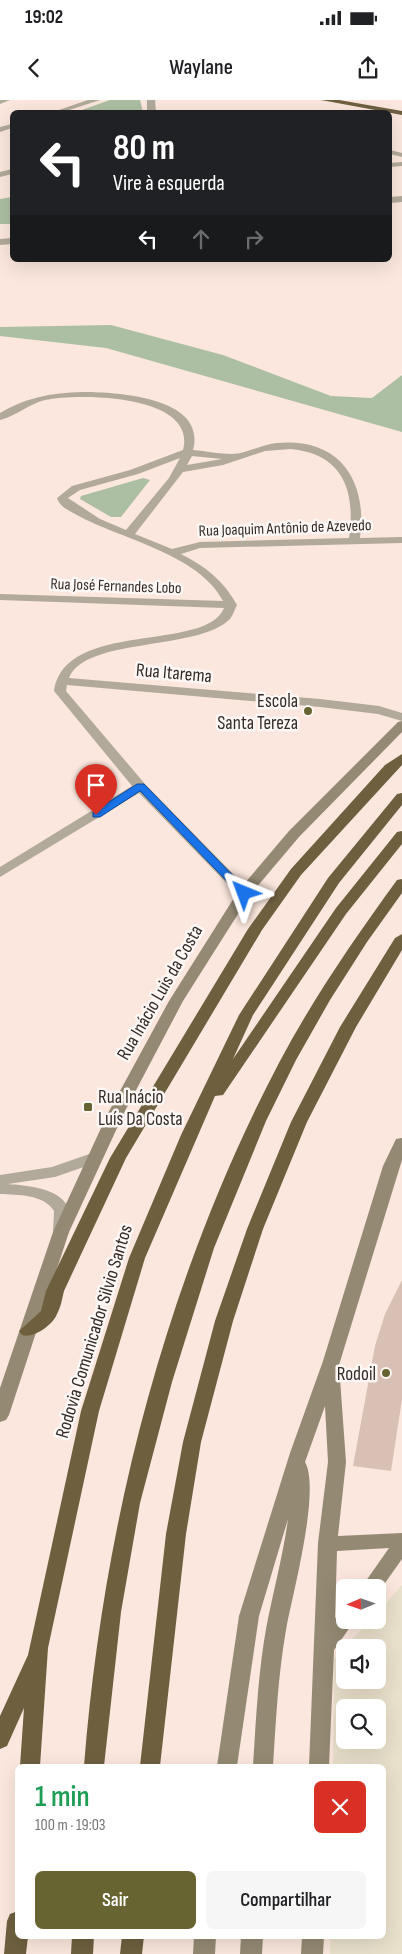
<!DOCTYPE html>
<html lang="pt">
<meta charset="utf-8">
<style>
:root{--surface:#fff;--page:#f6f6f6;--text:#202124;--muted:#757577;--accent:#676431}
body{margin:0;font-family:"Sofia Sans Condensed",sans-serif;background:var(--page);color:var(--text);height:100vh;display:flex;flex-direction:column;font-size:19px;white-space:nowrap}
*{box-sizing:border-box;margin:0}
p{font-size:16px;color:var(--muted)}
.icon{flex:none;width:28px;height:28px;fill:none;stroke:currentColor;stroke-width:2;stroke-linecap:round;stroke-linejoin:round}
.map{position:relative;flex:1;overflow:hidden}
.details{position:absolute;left:15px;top:1664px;width:371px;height:175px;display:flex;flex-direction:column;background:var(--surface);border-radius:8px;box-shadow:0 5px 20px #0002}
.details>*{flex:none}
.top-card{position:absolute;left:10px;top:10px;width:382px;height:152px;border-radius:8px;box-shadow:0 5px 20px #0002;background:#202124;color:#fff;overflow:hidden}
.needle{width:32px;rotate:268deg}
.controls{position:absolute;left:336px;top:1479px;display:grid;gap:10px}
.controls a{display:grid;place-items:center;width:50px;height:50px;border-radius:8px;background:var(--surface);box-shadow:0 5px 20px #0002;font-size:25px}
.pin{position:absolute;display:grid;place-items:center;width:42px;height:42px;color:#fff;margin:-51px -21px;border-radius:50% 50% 50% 0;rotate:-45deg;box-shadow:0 0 5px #0007}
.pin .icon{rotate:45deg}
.me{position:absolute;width:55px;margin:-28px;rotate:316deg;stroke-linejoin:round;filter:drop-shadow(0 0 4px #0008)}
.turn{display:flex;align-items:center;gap:18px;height:105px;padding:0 20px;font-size:22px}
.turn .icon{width:65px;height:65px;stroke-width:2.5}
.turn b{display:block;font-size:35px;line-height:42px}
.lanes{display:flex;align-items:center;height:48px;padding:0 20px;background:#0003;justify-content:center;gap:25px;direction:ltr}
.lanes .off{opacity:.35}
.round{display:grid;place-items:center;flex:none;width:52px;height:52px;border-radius:8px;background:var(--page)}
.head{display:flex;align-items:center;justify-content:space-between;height:85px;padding:0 20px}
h1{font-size:30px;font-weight:600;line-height:38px;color:#1e9e55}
.cta{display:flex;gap:10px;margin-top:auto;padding:10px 20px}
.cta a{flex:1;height:58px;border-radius:8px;background:var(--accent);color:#fff;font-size:20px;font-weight:600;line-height:58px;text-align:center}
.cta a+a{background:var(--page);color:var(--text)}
.status{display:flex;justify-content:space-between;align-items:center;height:35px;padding:0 25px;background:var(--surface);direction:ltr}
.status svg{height:14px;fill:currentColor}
header{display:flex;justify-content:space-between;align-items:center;height:65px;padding:0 20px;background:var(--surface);font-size:22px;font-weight:600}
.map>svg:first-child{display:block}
</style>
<div class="status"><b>19:02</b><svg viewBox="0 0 49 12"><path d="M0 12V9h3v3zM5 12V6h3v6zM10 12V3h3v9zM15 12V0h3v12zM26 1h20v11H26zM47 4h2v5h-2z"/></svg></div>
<header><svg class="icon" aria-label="back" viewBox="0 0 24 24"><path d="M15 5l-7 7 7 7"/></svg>Waylane<svg class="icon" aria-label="share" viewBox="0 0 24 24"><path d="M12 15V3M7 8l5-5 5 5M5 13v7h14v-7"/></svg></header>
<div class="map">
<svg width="402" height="1854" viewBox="0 0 402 1854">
<rect width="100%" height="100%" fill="#fbe7dd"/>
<!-- industrial -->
<path fill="#eae1cc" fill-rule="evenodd" d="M402,1485V1854H330V1836H384V1666H333L334,1559L345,1548V1580H378V1548H345L370,1520H378V1512ZM345,1608H378V1640H345Z"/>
<!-- green -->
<g fill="#adbfa2">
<path d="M110,0H140L143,12H89L82,10Z"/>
<path d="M12,97V124H0V99Z"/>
<path d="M111,225L223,255L331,296L372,298L402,275V332L106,248L0,236V227Z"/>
<path d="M143,378L150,380L121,417H111L80,399L81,396Z"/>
</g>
<!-- building -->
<path fill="#d9c0b5" d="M402,1180V1299L391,1371L353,1366L375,1246L385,1214Z"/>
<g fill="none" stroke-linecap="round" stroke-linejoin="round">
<!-- street -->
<g fill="#b1aa9a" fill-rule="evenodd">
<path d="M0,0H10L0,4Z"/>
<path d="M88,0H100L63,12H53Z"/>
<path d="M147,0H155L156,12H147Z"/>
<path d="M12,24V28L0,32V27Z"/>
<path d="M390,50L402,53V57L390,54Z"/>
<path d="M402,62V66L390,67V63Z"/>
<path d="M12,69V74L0,77V72Z"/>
<path d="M402,96V102L390,103V97Z"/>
<path d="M12,138V144L0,145V139Z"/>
<path d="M89,292C121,293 207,298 193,350C206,351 219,354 232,354C245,354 263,344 277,343C339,337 368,380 360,438L402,437V443L200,448L181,454C205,466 224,481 237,505C235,509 233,515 230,519C199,551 85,537 69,578L320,599L379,606L402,613V621L378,614L320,607L67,585L66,591L145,684L249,790L251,793L249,796H239L139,693L0,777V767L132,686L54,591C65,519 206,553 224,508L0,500V494L223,501C199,454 120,439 77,415C68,410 60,407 57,398L72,386L130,370L183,350C198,294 78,293 45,300C29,304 16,316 0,320V313C29,296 56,292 89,292ZM291,349C343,354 356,391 349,438L200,442L172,449L135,434L183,372L223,365L265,351ZM192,356L222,359L187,365ZM180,358L169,378L126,430L100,419L68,398L80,390L138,374Z"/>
<path d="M95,1052L101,1053L103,1057L101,1061L55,1077L8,1084C31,1086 73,1089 70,1121C70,1127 70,1131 67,1136H55L53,1132L54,1111C44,1094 17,1095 0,1094V1075L52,1067Z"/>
</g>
<!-- secondary -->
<g fill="#948a73" fill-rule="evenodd">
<path d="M402,621V632L299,737L250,795L183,901L124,1013L69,1132L9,1315L6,1320L0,1322V1288L53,1132L108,1013L169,901L239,790L289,731L398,622Z"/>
<path d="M402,1038V1060L339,1265L346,1362L338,1436L402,1433V1459L378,1493V1488H361L389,1448L337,1451L335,1519L338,1514L345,1512V1520H355L334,1550L329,1666H309L318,1443L328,1362L325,1306L305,1362C321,1390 292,1496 286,1530C278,1575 276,1621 273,1666H253C256,1620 258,1574 266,1529C273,1492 283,1456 288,1419L259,1516L237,1666H217L239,1516L290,1353L323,1261L383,1066L396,1039Z"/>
<path d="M194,1836H216L215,1854H193Z"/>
<path d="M241,1836H263L262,1854H240Z"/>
<path d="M302,1836H324L323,1854H301Z"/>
</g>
<!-- highway -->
<g fill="#6e603f" fill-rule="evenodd">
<path d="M321,0H339L402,11V15Z"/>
<path d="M402,654V665L301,775L262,830L126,1058L64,1191C62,1199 61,1207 57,1214C53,1225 33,1239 22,1235L19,1231L41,1211L46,1191L110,1058L248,829L291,769L385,665Z"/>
<path d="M402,693V705L339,783L253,915L233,959L336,808L397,732L402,731V744L346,814L223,995L215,996L145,1158L99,1311L48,1548L40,1666H20L24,1608L7,1646L0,1649V1616L28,1555L81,1311L129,1158L181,1035L239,915L328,778L397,694Z"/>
<path d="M402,779V793L367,842L330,900L296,960L266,1021L214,1148L172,1282L140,1403L121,1512L104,1666H84C103,1424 166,1177 280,961C314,897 355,838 397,780Z"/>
<path d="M402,834V850L356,927L307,1022L263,1129L233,1221L201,1342L186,1434L160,1666H140L166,1434L183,1342L215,1221L247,1129L291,1022L340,927L395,838Z"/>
<path d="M18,1811V1836H28L26,1854H4L7,1821L10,1814Z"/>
<path d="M72,1836H94L93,1854H71Z"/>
<path d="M122,1836H144L142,1854H120Z"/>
</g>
</g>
<!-- route -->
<path fill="#1a73e8" stroke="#114b97" d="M137,684H144L248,791V795H240L140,691L100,717H93V712Z"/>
<!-- markers -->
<g fill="#676431" stroke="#fdf7f5" stroke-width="2">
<circle cx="308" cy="611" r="5"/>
<rect x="83" y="1002" width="10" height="10" rx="2.5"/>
<circle cx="386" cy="1273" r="5"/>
</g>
<g text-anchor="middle" stroke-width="5" stroke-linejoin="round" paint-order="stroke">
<!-- far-street labels -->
<g font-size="16" fill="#352c27" stroke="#fdf7f5">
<text transform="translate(285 427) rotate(-2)" y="6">Rua Joaquim Antônio de Azevedo</text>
<text transform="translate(116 485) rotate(2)" y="6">Rua José Fernandes Lobo</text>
</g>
<!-- street labels -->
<g font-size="19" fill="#352c27" stroke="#fdf7f5">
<text transform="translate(174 572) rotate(5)" y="7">Rua Itarema</text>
<text transform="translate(159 892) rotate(-60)" y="7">Rua Inácio Luis da Costa</text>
<text transform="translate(93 1231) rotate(-73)" y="7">Rodovia Comunicador Silvio Santos</text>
</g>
<!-- poi labels -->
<g font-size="19" fill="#352c27" stroke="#fdf7f5" text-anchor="end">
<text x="298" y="607">Escola<tspan x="298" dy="22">Santa Tereza</tspan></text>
<text x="98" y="1003" text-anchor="start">Rua Inácio<tspan x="98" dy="22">Luís Da Costa</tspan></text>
<text x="376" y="1280">Rodoil</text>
</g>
</g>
</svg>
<div class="controls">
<a><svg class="needle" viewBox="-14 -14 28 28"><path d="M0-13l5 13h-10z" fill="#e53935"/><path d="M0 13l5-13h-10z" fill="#757577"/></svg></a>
<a><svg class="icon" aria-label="sound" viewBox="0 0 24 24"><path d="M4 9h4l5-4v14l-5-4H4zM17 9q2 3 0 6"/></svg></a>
<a><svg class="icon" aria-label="search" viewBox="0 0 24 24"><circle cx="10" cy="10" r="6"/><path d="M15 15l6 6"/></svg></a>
</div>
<div class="pin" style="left:96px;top:715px;background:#d93025"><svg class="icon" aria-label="arrive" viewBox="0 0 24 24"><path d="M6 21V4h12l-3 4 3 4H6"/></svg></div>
<svg class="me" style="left:244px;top:793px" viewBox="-20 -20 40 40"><path d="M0-17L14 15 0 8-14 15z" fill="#1a73e8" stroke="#fff" stroke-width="4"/></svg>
<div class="top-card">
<div class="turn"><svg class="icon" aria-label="left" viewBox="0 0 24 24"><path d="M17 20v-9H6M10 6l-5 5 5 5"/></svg><div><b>80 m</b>Vire à esquerda</div></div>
<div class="lanes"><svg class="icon" aria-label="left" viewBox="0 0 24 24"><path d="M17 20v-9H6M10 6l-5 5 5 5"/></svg><svg class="icon off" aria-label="ahead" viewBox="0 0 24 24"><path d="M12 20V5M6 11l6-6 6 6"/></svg><svg class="icon off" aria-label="right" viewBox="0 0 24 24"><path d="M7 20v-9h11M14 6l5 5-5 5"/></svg></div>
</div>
<section class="details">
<div class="head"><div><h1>1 min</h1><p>100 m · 19:03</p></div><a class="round" style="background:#d93025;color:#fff"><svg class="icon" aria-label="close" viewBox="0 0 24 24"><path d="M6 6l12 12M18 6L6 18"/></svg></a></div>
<div class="cta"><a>Sair</a><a>Compartilhar</a></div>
</section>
</div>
